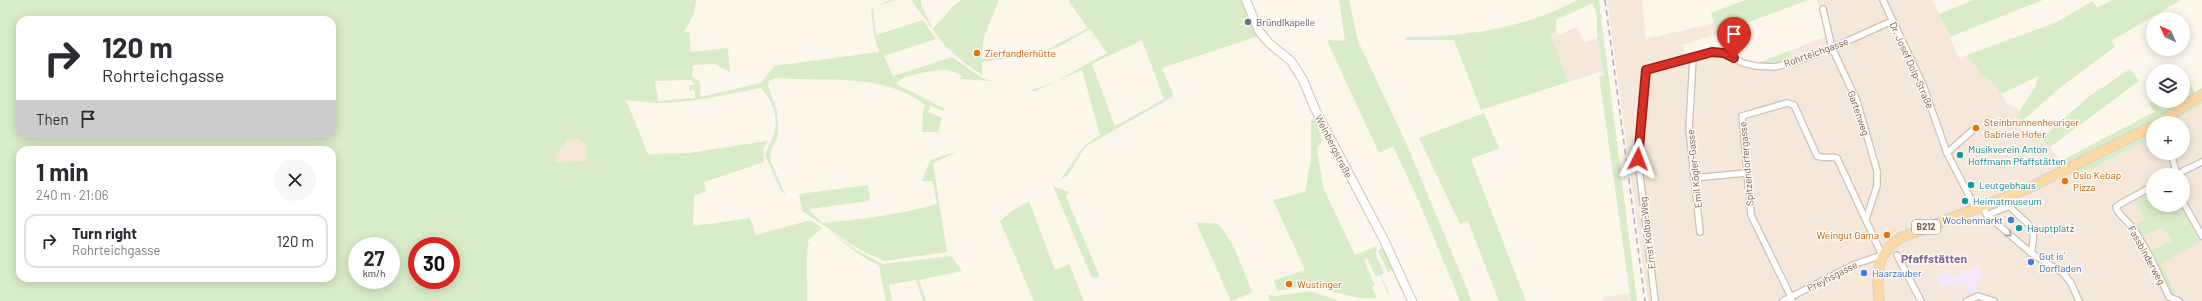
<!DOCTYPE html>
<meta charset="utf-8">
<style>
:root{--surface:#fff;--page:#f7f7f7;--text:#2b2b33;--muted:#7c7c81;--line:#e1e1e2}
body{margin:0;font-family:Barlow,sans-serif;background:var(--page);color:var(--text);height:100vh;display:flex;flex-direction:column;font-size:15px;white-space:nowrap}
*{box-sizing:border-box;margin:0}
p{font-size:13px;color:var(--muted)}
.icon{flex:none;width:22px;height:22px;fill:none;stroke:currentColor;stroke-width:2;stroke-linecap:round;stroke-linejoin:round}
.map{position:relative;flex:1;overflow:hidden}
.side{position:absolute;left:16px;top:146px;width:320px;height:136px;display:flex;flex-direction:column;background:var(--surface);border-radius:12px;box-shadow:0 2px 10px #0003}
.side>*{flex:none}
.top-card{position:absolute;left:16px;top:16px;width:320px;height:122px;border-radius:12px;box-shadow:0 2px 10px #0003;background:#fff;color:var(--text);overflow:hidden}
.needle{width:26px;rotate:315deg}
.buttons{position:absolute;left:2146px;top:12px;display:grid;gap:8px}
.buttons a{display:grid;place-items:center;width:44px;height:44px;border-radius:50%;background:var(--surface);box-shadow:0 2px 10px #0003;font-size:20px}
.speed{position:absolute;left:348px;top:237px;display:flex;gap:8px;font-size:20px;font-weight:700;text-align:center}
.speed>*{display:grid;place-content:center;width:52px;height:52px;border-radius:50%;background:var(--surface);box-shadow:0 2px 10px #0003;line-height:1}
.speed small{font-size:10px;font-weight:400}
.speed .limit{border:6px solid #d22;background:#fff;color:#111}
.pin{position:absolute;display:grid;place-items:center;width:34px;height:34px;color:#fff;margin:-41px -17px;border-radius:50% 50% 50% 0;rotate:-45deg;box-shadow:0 0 4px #0007}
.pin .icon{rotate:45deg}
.me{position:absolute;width:44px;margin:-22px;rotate:3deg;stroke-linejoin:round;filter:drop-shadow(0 0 3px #0008)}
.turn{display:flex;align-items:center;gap:14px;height:84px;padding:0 20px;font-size:18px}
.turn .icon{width:52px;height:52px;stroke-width:2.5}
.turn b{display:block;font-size:28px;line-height:34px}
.then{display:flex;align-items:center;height:38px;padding:0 20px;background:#0003;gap:8px;font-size:15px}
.round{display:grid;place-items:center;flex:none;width:42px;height:42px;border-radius:21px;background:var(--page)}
.summary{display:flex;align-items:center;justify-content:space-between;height:68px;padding:0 20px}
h1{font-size:24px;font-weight:700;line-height:30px}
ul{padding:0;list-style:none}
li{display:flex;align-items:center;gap:12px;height:54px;margin:0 8px 6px;padding:0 12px;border:2px solid var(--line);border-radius:12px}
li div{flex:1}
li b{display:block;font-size:15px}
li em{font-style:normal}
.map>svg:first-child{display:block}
</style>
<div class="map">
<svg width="2202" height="301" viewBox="0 0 2202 301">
<rect width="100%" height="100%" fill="#fdf6ec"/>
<!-- residential -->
<g fill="#f5e8da" fill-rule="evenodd">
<path d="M1607,0H1642L1646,39L1714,23L1717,34L1683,45L1685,56L1719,49L1756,64L1827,36L1817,0H1933L1959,58L1967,55L1982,76L1994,84L2008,104L2020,110V123L2050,147L2061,161L2080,175L2140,143L2153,142V153H2183V123H2175L2177,120L2202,104V301H1648ZM2153,175H2183V205H2153Z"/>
<path d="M1577,27L1585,42L1597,38L1603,71L1568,82L1550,33L1560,34Z"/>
<path d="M577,139L586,145V161L555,162L557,153L568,140Z"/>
<path d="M1630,293L1631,301H1603V297Z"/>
</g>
<!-- education -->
<path fill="#f3e8fa" d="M1975,266H1977L1983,277L1975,281L1978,288L1976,290L1977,293L1970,297L1963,284L1955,288L1953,282L1942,288L1936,276L1948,270L1951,277L1956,274L1957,276L1961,274L1960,272L1965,270L1966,272Z"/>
<!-- green -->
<g fill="#d8ecc9" fill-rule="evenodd">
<path d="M0,0H696L694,14L684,32H689L691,52L728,48L730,72L715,64L693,65L692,77L699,81L701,88L700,97L761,83L774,66L879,52L874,35L871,9L890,0H896L873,8L876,35L923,20L936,39L884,56L893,76L952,57L982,78L991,81L960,79L962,76C958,74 952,70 947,70C936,70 902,74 896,84L945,109L944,111L931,106L928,112L942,118L938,132H922L923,113L925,105C884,72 824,82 774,78L769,81L768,86L777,111L778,136L770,153L771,162L786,196L780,189L765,155C767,148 770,143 773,137C780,119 773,101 761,88C728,94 696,102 663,103C651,103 638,101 626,100L648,154L689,153L768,141L763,149L764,162L704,182L706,191L694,196L693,226L750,218L756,235L811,220L822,228L807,241L809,244C805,252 808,288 807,301H0ZM20,20H332V134H20ZM691,80L695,85H689V91L695,90V98L658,101L655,81ZM577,139L586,145V161L555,162L557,153L568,140ZM20,150H332V278H20ZM357,246H391V280H357ZM417,246H451V280H417Z"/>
<path d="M911,0H921V5L933,29L954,5L961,0H999L984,37L981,59L1030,56L1048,49L1088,28L1068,0H1243L1259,36L1162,68L1174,96L1085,147L1068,175L1060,180L1084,146L1100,135L1082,70L1033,92L1032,90L1057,81L1107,53L1090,29L1060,46L1037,55L982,62V75L966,64L945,46ZM1142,40L1164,99L1115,126L1092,64Z"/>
<path d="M1339,0H1349L1358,41L1407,145L1472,301H1460L1420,204L1393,146L1379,153L1329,45L1327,40L1345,41Z"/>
<path d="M1577,0H1599L1637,301H1631L1599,76L1604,75L1597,38V16L1593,3L1556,20V34L1550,33L1568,82L1481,110L1454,40H1406L1405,37C1464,37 1524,29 1577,0Z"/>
<path d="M1745,0H1808L1717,34L1711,13Z"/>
<path d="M1973,0H2043L1950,37L1939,14Z"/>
<path d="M2112,0H2181L2111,41L2115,47L2062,86L2020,123V110L2034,89L2039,76L2001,94L1994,84L1982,76L1967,55L2057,22L2093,1L2097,8Z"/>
<path d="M1789,51L1792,60L1775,65L1756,64Z"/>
<path d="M2130,69L2139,81L2050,147L2041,139L2087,98Z"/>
<path d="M2188,80L2195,93L2136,131L2067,166L2061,161L2154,112L2149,103L2153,100L2183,101V83Z"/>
<path d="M2202,99V104L2177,120L2175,123H2170L2171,120Z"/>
<path d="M1484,113L1499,148L1471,159L1526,301H1499L1468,221L1460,224L1419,138Z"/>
<path d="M1316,115L1322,128L1319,130L1322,141L1317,149L1323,187L1355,255L1377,246L1376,254L1384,273L1381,275L1389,293L1388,294L1380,275L1376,277L1367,258L1364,260L1375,286L1372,287L1377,298C1355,301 1333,289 1311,287C1301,285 1287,290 1277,291L1274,280L1305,270L1273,200L1305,192L1311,158V121Z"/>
<path d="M2149,134L2153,135V142L2140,143L2080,175L2076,169L2118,147Z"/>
<path d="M959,151L933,163L947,252L885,261L860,250L802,211L799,194L868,185L870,201L809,209L822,223C861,219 899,215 937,204L933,181H922L930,160Z"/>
<path d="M1053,186L1069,192L1066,197L1100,277L1092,278Z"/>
<path d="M2153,191V205H2180L2199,242L2161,264L2175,293L2171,296L2150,251L2172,241L2163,227L2142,236L2135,225L2145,220L2135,201Z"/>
<path d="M1029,201L1055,270L1069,264L1084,301H1034L1000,221L1012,211Z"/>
<path d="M1196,222L1218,224C1235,242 1242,269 1252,291L1251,293L1231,301Z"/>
<path d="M828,230L858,251L883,264L951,256L962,271L919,280L926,301H923L916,280L889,285L892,301H886L879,266L860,255Z"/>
<path d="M1383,246L1404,292H1402L1392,270L1388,272L1378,251Z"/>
<path d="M1310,291L1340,301H1271L1267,295L1276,296Z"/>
</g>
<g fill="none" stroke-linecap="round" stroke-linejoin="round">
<defs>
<g id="minor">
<path d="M1883,0L1923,85L1947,153L1975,207"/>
<path d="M1823,9L1832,48L1857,101L1877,171V186L1866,219"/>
<path d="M1693,57L1689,129L1700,232"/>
<path d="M1947,153L1975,128"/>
<path d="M2171,153L2177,175"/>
<path d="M2175,175L2202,162"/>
<path d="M1694,178L1746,173"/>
<path d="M2153,186L2120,204L2116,207C2118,215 2127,220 2132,227C2147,248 2158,273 2169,297L2179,301"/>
<path d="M2004,198C2011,214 2030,219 2033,234C2034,240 2032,248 2031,253"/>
<path d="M2183,202L2202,236"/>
<path d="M1981,205L1987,215L2031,253L2063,273L2071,283L2079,301"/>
<path d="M1987,215L2007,207"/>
<path d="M1897,255L1921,301"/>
<path d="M1655,301L1638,159L1646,70L1712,52L1724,53L1743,63L1756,66L1775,67L1794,62L1832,48L1892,21"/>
<path d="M1783,301L1791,297L1853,265L1882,255L1837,158C1830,156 1825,159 1817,156L1794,105L1787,103L1742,116L1751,215L1791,297L1792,301"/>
<path d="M1967,301L1978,296L1994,301"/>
</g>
<path id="secondary" d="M1246,0L1259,31L1269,43L1291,61L1303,80L1315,109L1385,242L1412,301"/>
<g id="primary">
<path d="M2158,123L2202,94"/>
<path d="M1879,301C1877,273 1875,255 1900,238L2029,188L2153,126"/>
</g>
</defs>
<!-- minor casing -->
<use href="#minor" stroke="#d1beb0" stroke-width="8"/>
<!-- secondary casing -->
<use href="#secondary" stroke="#d6c0b0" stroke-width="10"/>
<!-- primary casing -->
<use href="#primary" stroke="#dad1cd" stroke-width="11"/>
<!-- minor -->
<use href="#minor" stroke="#fff" stroke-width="5.5"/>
<!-- secondary -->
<use href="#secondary" stroke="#fff" stroke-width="8"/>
<!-- primary -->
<use href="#primary" stroke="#fbd9a5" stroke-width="9"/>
<!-- rail -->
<path stroke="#b9a8c9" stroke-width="1.5" stroke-dasharray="6 4" stroke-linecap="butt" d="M1605,0L1645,301"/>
</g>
<!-- one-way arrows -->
<defs><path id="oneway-chevron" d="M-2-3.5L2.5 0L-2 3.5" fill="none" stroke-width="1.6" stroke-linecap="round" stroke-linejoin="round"/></defs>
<use stroke="#af9d94" href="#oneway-chevron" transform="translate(2009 234) rotate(41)"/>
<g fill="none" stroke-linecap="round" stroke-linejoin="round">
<defs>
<path id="route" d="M1638,159L1646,70L1712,52L1724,53L1734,58"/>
</defs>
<!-- route casing -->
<use href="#route" stroke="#8d1f18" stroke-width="10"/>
<!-- route -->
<use href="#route" stroke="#d93025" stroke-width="7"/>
</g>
<!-- markers -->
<circle fill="#6b7280" stroke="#fffaf3" stroke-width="1.5" cx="1248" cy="22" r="4"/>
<g fill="#e8710a" stroke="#fffaf3" stroke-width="1.5">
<circle cx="977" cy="53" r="4"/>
<circle cx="1976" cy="128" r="4"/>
<circle cx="2065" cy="181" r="4"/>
<circle cx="1887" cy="235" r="4"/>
<circle cx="1289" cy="284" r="4"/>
</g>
<g fill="#0f9aa8" stroke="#fffaf3" stroke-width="1.5">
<circle cx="1960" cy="155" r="4"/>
<circle cx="1971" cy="185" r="4"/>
<circle cx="1965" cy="201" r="4"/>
<circle cx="2019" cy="228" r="4"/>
</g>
<g fill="#3f7fe0" stroke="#fffaf3" stroke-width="1.5">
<circle cx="2011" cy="220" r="4"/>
<circle cx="2031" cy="262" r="4"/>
<circle cx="1864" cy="273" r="4"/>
</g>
<g text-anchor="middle" stroke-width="3" stroke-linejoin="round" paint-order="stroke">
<!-- shield labels -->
<rect fill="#fffaf3" stroke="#a28b7f" stroke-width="1" x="1912" y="220" width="28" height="14" rx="3"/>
<g font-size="9" font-weight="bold" fill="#7a5c4d">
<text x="1926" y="230">B212</text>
</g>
<!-- worship labels -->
<g font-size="10" fill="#5b616d" stroke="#fffaf3" text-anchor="start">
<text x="1256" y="26">Bründlkapelle</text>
</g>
<!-- street labels -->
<g font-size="10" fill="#7a5c4d" stroke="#fffaf3">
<text transform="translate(1816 52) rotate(-20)" y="4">Rohrteichgasse</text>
<text transform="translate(1912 65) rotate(66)" y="4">Dr. Josef Dolp-Straße</text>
<text transform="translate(1859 113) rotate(71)" y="4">Gartenweg</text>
<text transform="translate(1334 146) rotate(63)" y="4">Weinbergstraße</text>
<text transform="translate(1746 164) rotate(-95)" y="4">Spitzendorfergasse</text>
<text transform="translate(1694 169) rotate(-96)" y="4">Emil Kögler-Gasse</text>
<text transform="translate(1647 233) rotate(-97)" y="4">Ernst Kolba-Weg</text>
<text transform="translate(2147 255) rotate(61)" y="4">Fassbinderweg</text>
<text transform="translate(1832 276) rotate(-27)" y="4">Preyhsgasse</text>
</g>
<!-- food labels -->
<g font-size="10" fill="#c56008" stroke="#fffaf3" text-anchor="start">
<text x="985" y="57">Zierfandlerhütte</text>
<text x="1984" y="126">Steinbrunnenheuriger<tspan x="1984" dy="12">Gabriele Hofer</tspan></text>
<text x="2073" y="179">Oslo Kebap<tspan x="2073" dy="12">Pizza</tspan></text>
<text x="1879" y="239" text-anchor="end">Weingut Gama</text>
<text x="1297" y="288">Wustinger</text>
</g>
<!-- culture labels -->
<g font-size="10" fill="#0d838f" stroke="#fffaf3" text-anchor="start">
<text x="1968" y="153">Musikverein Anton<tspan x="1968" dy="12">Hoffmann Pfaffstätten</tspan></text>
<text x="1979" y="189">Leutgebhaus</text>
<text x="1973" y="205">Heimatmuseum</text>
<text x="2027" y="232">Hauptplatz</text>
</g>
<!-- shop labels -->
<g font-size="10" fill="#366cbe" stroke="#fffaf3" text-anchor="start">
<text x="2003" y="224" text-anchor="end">Wochenmarkt</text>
<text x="2039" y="260">Gut is´<tspan x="2039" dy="12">Dorfladen</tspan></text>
<text x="1872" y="277">Haarzauber</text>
</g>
<!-- quarter labels -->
<g font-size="12" font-weight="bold" fill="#846695" stroke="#fffaf3">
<text x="1934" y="263">Pfaffstätten</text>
</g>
</g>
</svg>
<div class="buttons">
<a><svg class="needle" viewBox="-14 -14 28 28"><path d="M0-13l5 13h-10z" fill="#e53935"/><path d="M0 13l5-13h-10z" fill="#7c7c81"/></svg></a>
<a><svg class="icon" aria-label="layers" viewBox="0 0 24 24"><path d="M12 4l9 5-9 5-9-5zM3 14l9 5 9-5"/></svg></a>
<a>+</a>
<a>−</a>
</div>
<div class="speed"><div>27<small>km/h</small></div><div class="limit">30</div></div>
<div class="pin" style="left:1734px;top:58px;background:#d93025"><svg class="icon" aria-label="arrive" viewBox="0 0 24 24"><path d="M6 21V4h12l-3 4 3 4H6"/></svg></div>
<svg class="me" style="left:1638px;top:159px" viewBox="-20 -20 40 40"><path d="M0-17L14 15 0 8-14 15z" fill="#d93025" stroke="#fff" stroke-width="4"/></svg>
<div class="top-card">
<div class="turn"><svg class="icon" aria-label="right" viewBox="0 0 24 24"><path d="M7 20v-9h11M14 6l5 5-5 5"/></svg><div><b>120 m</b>Rohrteichgasse</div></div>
<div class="then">Then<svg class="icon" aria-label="arrive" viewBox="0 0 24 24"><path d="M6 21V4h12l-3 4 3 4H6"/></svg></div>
</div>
<section class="side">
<div class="summary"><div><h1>1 min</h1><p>240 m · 21:06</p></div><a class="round"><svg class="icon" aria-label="close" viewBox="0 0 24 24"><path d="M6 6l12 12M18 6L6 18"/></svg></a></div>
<ul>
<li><svg class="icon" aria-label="right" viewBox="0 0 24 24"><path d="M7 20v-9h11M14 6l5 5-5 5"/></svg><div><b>Turn right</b><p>Rohrteichgasse</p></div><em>120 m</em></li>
</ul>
</section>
</div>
